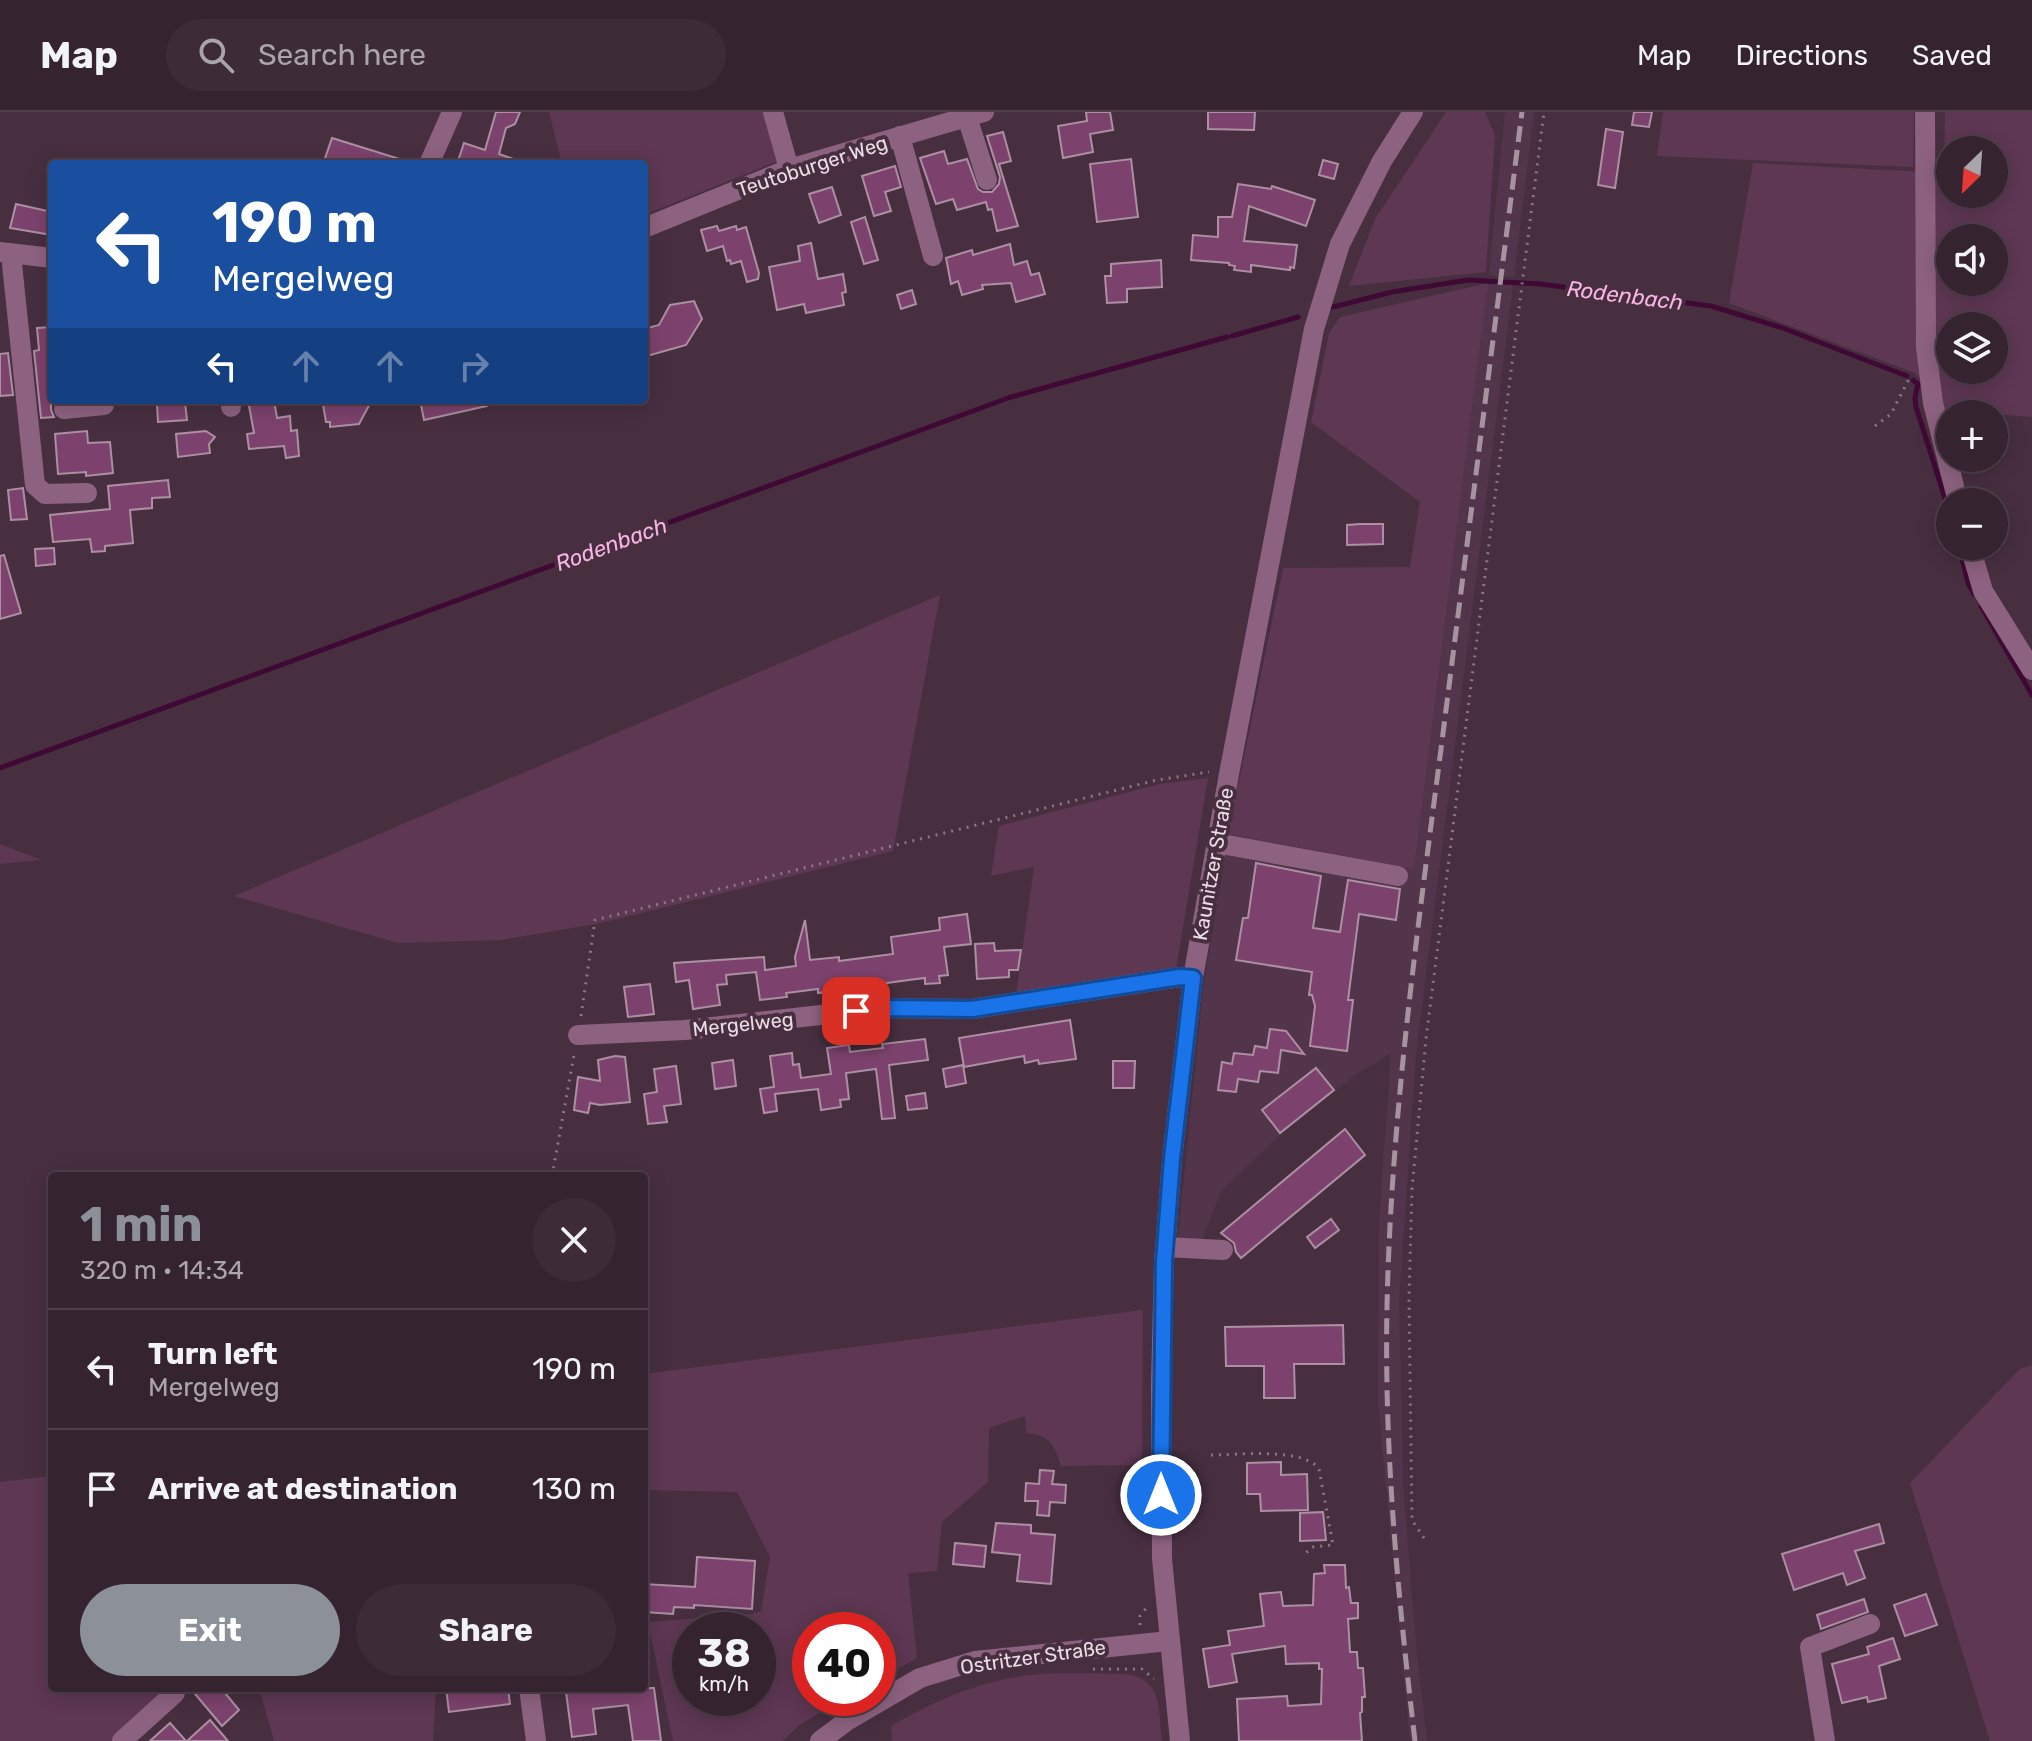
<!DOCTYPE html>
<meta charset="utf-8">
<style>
:root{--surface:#352330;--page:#3d2b38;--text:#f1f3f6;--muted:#aaa4ab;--line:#4f404c;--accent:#8c9099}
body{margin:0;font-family:Rubik,sans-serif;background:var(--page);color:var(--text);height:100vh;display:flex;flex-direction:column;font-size:30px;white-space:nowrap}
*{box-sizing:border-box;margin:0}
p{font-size:26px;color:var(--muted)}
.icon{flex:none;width:44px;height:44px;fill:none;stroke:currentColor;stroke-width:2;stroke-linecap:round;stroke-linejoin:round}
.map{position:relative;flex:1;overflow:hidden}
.side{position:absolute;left:48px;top:1060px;width:600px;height:520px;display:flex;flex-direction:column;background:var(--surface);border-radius:8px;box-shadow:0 4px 20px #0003,0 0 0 2px var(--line)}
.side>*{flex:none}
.guide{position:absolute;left:48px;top:48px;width:600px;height:244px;border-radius:8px;box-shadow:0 4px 20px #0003,0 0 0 2px var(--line);background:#1a4fa0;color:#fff;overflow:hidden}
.needle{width:52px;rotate:205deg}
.fabs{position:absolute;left:1936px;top:24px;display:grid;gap:16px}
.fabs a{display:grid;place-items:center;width:72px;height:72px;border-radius:50%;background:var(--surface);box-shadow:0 4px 20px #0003,0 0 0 2px var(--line);font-size:40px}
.speed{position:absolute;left:672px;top:1500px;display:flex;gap:16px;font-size:40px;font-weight:700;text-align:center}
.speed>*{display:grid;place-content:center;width:104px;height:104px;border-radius:50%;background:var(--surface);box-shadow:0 4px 20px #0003,0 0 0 2px var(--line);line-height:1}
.speed small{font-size:20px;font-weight:400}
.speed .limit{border:12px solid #d22;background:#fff;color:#111}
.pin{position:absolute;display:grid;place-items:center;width:68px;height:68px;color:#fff;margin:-34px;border-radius:16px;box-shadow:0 4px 12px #0006}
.me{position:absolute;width:88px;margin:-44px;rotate:0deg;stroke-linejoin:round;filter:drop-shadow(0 0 6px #0008)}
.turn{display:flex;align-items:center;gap:28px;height:168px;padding:0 32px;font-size:36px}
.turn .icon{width:104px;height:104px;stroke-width:2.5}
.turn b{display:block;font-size:56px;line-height:68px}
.lanes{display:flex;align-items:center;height:76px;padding:0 32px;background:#0003;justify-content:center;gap:40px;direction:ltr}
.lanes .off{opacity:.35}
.round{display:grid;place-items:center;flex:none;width:84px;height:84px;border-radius:42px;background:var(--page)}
.summary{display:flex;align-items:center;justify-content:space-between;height:136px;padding:0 32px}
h1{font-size:48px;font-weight:700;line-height:60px;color:var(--accent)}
.button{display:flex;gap:16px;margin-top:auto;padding:16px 32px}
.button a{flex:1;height:92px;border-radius:48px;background:var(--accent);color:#fff;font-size:32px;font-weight:700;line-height:92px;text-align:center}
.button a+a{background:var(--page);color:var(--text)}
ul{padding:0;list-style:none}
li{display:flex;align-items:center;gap:24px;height:120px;padding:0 32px;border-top:2px solid var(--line)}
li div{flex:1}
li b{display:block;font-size:30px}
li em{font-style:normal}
header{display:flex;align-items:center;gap:48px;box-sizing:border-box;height:112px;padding:0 40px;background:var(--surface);border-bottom:2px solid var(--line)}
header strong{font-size:38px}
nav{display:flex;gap:44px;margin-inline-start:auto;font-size:28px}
.search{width:560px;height:72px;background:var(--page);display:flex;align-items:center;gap:20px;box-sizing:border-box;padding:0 28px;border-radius:44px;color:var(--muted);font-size:30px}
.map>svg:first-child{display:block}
</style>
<header>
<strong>Map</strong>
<div class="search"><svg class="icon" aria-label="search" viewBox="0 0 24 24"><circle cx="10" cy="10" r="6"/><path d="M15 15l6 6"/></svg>Search here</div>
<nav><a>Map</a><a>Directions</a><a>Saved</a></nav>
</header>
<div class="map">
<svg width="2032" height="1629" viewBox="0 0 2032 1629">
<rect width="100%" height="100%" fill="#472f40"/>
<!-- built -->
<g fill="#53354b">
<path d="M1505,0H1534L1514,165L1489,163Z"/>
<path d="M1488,171L1513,173L1416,941L1399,1190L1403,1372L1417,1542L1427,1629H1410L1378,1290L1379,1108L1391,941L1355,963L1278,1025L1221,1079L1202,1128L1178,1126L1203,880L1228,722L1414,757Z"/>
</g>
<!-- green -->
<g fill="#5e3753" fill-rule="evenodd">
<path d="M549,0H764L776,50L644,103V52H562Z"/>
<path d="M1446,0H1485L1495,23L1486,160L1349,174L1375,107Z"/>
<path d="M1663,0H1914L1913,55L1657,44Z"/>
<path d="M1945,0H2032V305L1947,299L1915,261L1729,191L1753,51L1944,61ZM1950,38H1994V82H1950ZM1950,126H1994V170H1950ZM1950,214H1994V258H1950Z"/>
<path d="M1488,171L1414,757L1228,722L1283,456L1410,455L1420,390L1311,310L1329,221L1340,205Z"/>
<path d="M940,483L893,739L601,811L501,828L398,831L234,784Z"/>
<path d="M1208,666L1176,857L1016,882L1034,755L991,764L999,714L1160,672Z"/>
<path d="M0,732L41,748L0,752Z"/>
<path d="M1143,1198L1142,1353L1061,1354C1054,1332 1050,1323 1026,1321L1025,1304L989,1316L988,1370L942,1410L937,1459L908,1461L917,1546L878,1568V1518H810V1586H846L799,1613L783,1629H673L648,1511L644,1508L648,1510L752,1502L761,1499L770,1445L737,1380L644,1378V1262ZM758,1518V1586H690V1518Z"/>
<path d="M2032,1253V1629H1990L1910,1371L2020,1257Z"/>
<path d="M52,1364V1576H172L116,1629H0V1370Z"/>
<path d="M1125,1562C1164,1567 1158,1597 1162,1629H892L891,1614C934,1589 981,1568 1031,1563C1062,1560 1094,1562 1125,1562Z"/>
<path d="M259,1576H436L433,1629H274Z"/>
</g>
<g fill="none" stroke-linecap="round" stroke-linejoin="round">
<!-- stream -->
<g stroke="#400935" stroke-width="5">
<path d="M1333,195L1392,180L1468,168L1540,172L1711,194L1780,215L1907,264"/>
<path d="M1232,224L1298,205"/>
<path d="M1913,268L1918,272L1915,286L1916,295L1950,402"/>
<path d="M1959,434L1968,471L1974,482"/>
<path d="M1981,494L2032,583"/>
<path d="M0,656L1011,285L1227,225"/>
</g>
</g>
<!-- building -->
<g fill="#7c426d" stroke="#ac8fa2" stroke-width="2">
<path d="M496,0H520L515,12L506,16L499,42L519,49V52H457L464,31L485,38Z"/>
<path d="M1086,0H1110L1113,18L1090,22L1093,40L1063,46L1058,14L1087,9Z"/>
<path d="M1208,0H1255L1254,18L1208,17Z"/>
<path d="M1634,0H1652L1649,15L1632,13Z"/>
<path d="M1606,17L1623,20L1615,76L1598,73Z"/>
<path d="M1003,20L1011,49L999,52L1018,114L997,119L992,97L988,98L986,90L957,98L953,87L936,92L920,46L944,39L948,52L967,47L978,77L983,80H992L999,72L1000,65L987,24Z"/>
<path d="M332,26L406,49V52H323Z"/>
<path d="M1131,47L1138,105L1097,110L1090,52Z"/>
<path d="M1323,48L1338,52L1334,67L1319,63Z"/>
<path d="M895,54L901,75L885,80L891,99L874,104L862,64Z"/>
<path d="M1238,72L1271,77L1272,74L1315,88L1306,114L1249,94L1244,129L1297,133L1294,156L1290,155V158L1251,153V160L1234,158L1235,154L1229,153V151L1191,148L1193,123L1218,125V105H1232Z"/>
<path d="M832,75L841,103L819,111L809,82Z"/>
<path d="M16,92L52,100V123L10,116Z"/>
<path d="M865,105L878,148L864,152L851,110Z"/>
<path d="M717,114L719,119L736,114L737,118L746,115L759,161L758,167L747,170L741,149L731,152L730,148L727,149L723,134L707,139L701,118Z"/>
<path d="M811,131L818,167L843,162L846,180L842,181L844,193L806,201L804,192L777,198L769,155L800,149L798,134Z"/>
<path d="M1010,132L1014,153L1027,149L1031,163L1039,161L1045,182L1016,190L1011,171L982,173L983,177L962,183L958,169L951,172L946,146L972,138L973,143Z"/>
<path d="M1161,148L1162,175L1127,177V190L1107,191L1105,164H1111V152Z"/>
<path d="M912,178L916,192L901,197L897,183Z"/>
<path d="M694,189L702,207L686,233L647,244L644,217L659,213L670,193Z"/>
<path d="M52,215L51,298L54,305L41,306L34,239L39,238L37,216Z"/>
<path d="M8,241L13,283L0,284V242Z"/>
<path d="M248,288H274L277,306L290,304L291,319L297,318L299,344L286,346L284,334L249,337L247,322L254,321Z"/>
<path d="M343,288H372L359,312L330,315V310H326L323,293L344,291Z"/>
<path d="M420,288H486L487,294L424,308Z"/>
<path d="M185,290L187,308L158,310L157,293Z"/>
<path d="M87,319L88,331L110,330L113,361L86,364V360L58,362L55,322Z"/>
<path d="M206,319L215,325L209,332L210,341L178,345L176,322Z"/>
<path d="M168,368L170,385L152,386V396L130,398L133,431L105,434V439L92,440L90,427L53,430L50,403L110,397L108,374Z"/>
<path d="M23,376L27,407L11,408L8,378Z"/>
<path d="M1360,412H1383V432L1347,433V413Z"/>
<path d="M54,436L55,452L36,454L35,437Z"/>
<path d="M4,443L21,501L0,507V444Z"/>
<path d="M1256,751L1321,764L1313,816L1340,820L1348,768L1400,777L1396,808L1359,802L1348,888H1353L1347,939L1310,934L1315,894L1312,883H1309L1312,860L1236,848L1243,806H1248Z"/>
<path d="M967,802L971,832L944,835L948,863L939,864L940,871L925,872V866L901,869L818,881V877L786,881L787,885L760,888L756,860L726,863L727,872L717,873L720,893L693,897L689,868L676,870L674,851L764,845L765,858L796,854L795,845L805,808L810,848L839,845V849L893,842L891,825L940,818L939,806Z"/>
<path d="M994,831L995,839L1021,838L1018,858H1009V865L977,867L975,832Z"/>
<path d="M650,872L654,902L628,905L624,875Z"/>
<path d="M1070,908L1076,947L1039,952L1038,948L1025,951L1024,944L964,955L959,926Z"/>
<path d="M1270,917L1286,919L1304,942L1281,938L1278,961L1260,959L1258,970L1238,967L1236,980L1218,978L1222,950L1232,952L1234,941L1253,943L1255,934L1267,936Z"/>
<path d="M925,927L928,948L889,953L895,1006L882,1007L876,957L846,961L849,987L840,988L841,995L821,998L818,977L775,982L777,999L764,1001L760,977L774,975L770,944L792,941L793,953L799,952L801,966L831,962L827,936L849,933L850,940L883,936L882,932Z"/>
<path d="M615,944L625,945L630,990L600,993L590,991L588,1001L574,998L578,965L600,969L598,948Z"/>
<path d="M733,948L736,974L715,977L712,951Z"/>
<path d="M1113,949H1135L1134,976H1113Z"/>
<path d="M963,953L966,971L946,975L943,957Z"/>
<path d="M676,954L681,992L664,994L667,1010L648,1012L644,982L657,980L654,957Z"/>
<path d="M1316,956L1334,978L1280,1021L1262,998Z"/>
<path d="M925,981L927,996L908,998L906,984Z"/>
<path d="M1345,1017L1365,1043L1241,1146L1236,1140L1234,1131L1221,1121Z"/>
<path d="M1331,1107L1339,1118L1315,1136L1307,1125Z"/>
<path d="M1343,1213L1344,1252H1294L1295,1286H1264V1254H1226L1225,1215Z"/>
<path d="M1281,1350V1363L1307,1362L1308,1398L1261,1399L1260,1382H1247V1351Z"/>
<path d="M1040,1358L1054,1359L1052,1372L1066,1373L1065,1391L1050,1390L1049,1404L1037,1403L1038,1389H1025L1026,1371L1039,1372Z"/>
<path d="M1323,1400L1326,1428L1300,1429V1401Z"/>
<path d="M996,1411L1031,1413V1421L1055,1423L1051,1472L1017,1469L1020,1443L992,1440Z"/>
<path d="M1879,1412L1884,1431L1855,1439L1865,1466L1847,1473L1843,1461L1794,1478L1782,1442Z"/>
<path d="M955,1431L986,1434L984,1455L953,1452Z"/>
<path d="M697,1445L755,1449L752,1497L694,1493V1496L674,1495L673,1502L644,1500V1472L695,1475Z"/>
<path d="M1324,1453H1345L1346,1476L1349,1475L1351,1491H1358V1506L1348,1507L1350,1540H1357L1358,1556H1363L1365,1585H1362V1600L1360,1601L1362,1629H1239L1237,1587L1287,1584L1288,1594L1321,1592L1322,1557H1319V1551L1286,1552L1285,1534L1232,1542L1237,1570L1209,1575L1203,1537L1230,1533L1228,1519L1264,1514L1260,1482L1281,1480L1283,1494L1313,1493L1314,1462L1325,1461Z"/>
<path d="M1926,1482L1937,1513L1905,1524L1894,1493Z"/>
<path d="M1864,1487L1868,1500L1821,1517L1817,1503Z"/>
<path d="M1893,1526L1900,1547L1879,1554L1886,1586L1868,1590L1867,1585L1842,1591L1832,1552L1869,1542L1867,1535Z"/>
<path d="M190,1576H221L239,1598L222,1614Z"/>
<path d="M446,1576H508L510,1592L449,1600Z"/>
<path d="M596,1576H654L661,1629H633L628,1593L593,1597L596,1622L572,1625L566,1580Z"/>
<path d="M210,1608L228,1629H187Z"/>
<path d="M170,1611L186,1629H150Z"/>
</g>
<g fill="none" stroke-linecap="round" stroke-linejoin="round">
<!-- path -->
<g stroke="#8c7785" stroke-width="3" stroke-dasharray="2 6" stroke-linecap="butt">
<path d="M1875,314L1891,302L1911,263"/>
<path d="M581,904L595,808L1157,668L1209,660"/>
<path d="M552,1064L574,943"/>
<path d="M1211,1343C1236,1343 1304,1335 1319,1357L1333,1433L1312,1435L1303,1444"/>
<path d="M1424,1426L1412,1408L1409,1187L1412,1077L1426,927L1544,0"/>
<path d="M1140,1513V1504L1147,1495"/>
<path d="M1093,1557H1142L1154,1567"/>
</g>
<!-- minor -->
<g stroke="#8d6280" stroke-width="20">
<path d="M773,0L789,57"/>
<path d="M1925,0L1926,235L1933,291L1958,390"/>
<path d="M967,5L987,68"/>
<path d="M900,24L933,144"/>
<path d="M429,52L452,0"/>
<path d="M644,116L789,57L984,0"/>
<path d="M0,140L52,146"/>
<path d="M14,142L12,152L35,373L45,382L87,381"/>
<path d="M231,288V295"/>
<path d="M64,297L104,293V288"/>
<path d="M1970,434L1983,479L2032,558"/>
<path d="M1216,731L1398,764"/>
<path d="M578,923L685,918L884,896L972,897L1180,865L1193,866"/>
<path d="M1165,1135L1223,1138"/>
<path d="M529,1576L536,1629"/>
<path d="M122,1629L175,1581"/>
<path d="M820,1629L848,1608L920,1566L975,1549L1169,1529"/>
<path d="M1180,1629L1162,1447L1161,1272L1164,1150L1172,1047L1193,866L1229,662L1314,217L1340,132L1382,49L1413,0"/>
<path d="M1825,1629L1810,1535L1870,1512"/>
</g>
<!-- rail -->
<path stroke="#a693a0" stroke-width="5" stroke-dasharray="16 8" stroke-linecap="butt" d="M1415,1629C1398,1485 1384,1339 1387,1194C1391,1007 1417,822 1441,637C1468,425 1495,212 1522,0"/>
</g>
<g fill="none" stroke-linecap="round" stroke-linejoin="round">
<defs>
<path id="route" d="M856,899L884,896L972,897L1180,865L1193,866L1172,1047L1164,1150L1161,1383"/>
</defs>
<!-- route casing -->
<use href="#route" stroke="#114b97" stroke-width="20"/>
<!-- route -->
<use href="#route" stroke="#1a73e8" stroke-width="14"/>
</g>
<g text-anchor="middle" stroke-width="8" stroke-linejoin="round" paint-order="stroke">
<!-- street labels -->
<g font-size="20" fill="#ebdbe5" stroke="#472f40">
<text transform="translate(812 54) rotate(-18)" y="7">Teutoburger Weg</text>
<text transform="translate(1213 752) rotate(-80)" y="7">Kaunitzer Straße</text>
<text transform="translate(743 912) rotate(-6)" y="7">Mergelweg</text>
<text transform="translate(1033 1545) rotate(-8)" y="7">Ostritzer Straße</text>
</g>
<!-- water labels -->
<g font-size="22" font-style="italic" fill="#f9b3e4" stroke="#472f40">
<text transform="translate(1625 183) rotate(7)" y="8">Rodenbach</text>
<text transform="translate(611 432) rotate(-20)" y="8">Rodenbach</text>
</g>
</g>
</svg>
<div class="fabs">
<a><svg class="needle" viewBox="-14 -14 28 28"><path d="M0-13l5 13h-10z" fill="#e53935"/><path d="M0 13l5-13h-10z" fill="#aaa4ab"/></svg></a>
<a><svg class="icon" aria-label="sound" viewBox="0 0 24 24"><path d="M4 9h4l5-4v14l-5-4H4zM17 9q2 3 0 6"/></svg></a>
<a><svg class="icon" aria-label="layers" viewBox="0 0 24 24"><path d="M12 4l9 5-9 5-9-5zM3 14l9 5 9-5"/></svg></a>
<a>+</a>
<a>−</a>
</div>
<div class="speed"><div>38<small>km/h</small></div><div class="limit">40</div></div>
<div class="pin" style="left:856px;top:899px;background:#d93025"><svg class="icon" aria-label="arrive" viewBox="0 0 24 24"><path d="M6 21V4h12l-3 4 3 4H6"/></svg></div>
<svg class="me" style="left:1161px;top:1383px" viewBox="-20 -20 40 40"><circle r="17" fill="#1a73e8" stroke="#fff" stroke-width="3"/><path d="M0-11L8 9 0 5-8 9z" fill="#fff"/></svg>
<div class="guide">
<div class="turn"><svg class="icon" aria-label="left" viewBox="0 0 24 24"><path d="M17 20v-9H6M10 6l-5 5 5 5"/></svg><div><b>190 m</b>Mergelweg</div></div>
<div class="lanes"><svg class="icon" aria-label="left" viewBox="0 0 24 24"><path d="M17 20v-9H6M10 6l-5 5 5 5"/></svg><svg class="icon off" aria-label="ahead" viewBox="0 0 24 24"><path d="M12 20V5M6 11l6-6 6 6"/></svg><svg class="icon off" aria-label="ahead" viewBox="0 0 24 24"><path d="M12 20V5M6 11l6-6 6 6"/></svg><svg class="icon off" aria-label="right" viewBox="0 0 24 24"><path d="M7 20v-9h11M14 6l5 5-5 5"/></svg></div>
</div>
<section class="side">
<div class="summary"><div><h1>1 min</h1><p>320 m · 14:34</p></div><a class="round"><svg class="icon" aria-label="close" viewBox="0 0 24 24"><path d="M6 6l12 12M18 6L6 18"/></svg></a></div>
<ul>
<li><svg class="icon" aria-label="left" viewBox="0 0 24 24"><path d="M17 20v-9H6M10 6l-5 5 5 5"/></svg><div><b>Turn left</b><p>Mergelweg</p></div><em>190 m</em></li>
<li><svg class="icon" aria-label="arrive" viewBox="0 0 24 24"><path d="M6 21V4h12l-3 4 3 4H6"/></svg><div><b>Arrive at destination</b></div><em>130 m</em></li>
</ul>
<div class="button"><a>Exit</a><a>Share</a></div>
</section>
</div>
